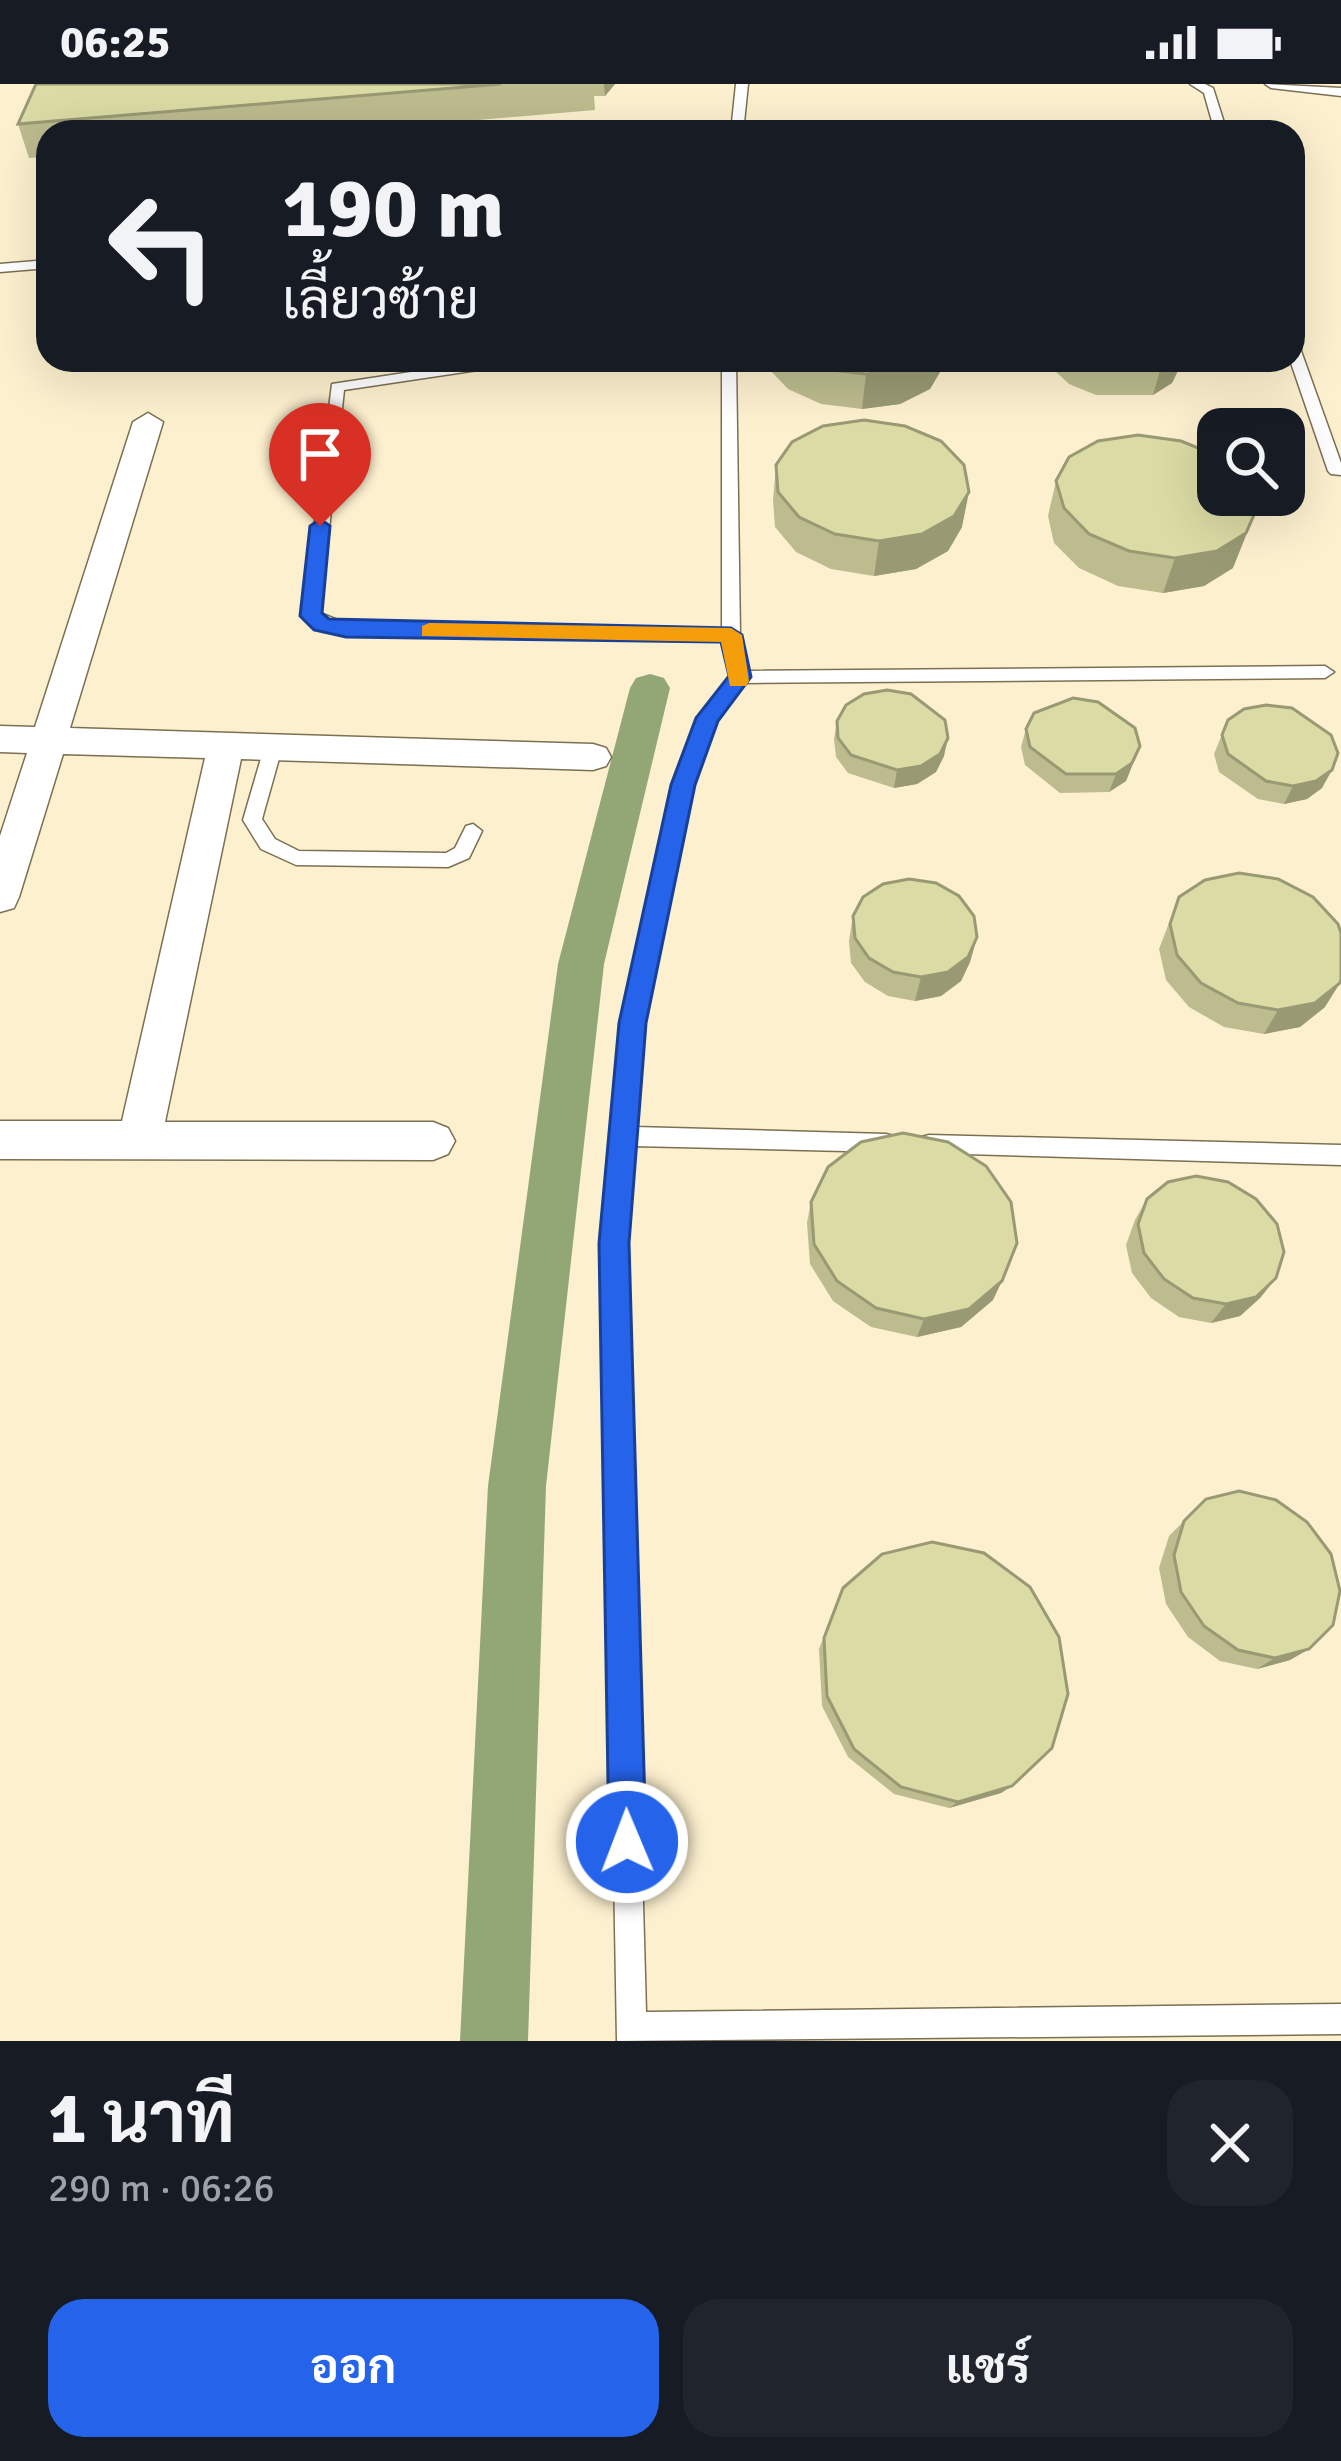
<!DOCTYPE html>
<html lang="th">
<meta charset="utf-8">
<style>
:root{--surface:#171b24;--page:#20242c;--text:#f1f3f6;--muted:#9ea1a6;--accent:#2563eb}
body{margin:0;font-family:Signika,Sarabun,sans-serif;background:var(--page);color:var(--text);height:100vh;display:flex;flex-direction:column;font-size:45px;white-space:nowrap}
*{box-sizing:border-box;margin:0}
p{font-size:39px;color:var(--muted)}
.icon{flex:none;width:66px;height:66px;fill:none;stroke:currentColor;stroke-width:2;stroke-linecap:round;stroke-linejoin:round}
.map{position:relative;height:1957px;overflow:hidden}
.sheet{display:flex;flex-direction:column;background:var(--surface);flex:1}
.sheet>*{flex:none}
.top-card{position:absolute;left:36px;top:36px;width:1269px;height:252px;border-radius:36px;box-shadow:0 12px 48px #0002;background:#171b24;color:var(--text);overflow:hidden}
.tools{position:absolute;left:1197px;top:324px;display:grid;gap:24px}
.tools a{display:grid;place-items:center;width:108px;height:108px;border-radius:24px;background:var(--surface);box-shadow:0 12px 48px #0002;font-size:60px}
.pin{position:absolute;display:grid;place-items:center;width:102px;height:102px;color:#fff;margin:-123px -51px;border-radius:50% 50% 50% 0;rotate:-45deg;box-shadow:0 0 12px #0007}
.pin .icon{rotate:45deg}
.me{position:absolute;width:132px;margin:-66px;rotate:359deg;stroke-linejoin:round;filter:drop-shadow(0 0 9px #0008)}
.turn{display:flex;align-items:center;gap:42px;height:252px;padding:0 48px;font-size:54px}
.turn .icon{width:156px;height:156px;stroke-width:2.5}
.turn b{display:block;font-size:84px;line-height:102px}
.round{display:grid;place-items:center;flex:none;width:126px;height:126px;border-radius:36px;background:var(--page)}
.headline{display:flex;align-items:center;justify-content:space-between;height:204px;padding:0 48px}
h1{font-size:72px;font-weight:700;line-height:90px}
.action{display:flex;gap:24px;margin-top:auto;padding:24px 48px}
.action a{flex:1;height:138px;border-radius:36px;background:var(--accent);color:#fff;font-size:48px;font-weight:700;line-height:138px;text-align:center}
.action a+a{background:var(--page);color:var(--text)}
.status{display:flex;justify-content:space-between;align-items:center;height:84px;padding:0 60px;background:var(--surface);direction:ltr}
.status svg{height:33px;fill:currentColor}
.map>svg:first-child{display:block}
</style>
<div class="status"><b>06:25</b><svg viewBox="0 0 49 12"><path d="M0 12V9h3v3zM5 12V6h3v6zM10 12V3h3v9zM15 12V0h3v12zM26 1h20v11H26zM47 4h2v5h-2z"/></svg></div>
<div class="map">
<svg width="1341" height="1957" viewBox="0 0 1341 1957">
<rect width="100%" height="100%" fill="#fdf0cf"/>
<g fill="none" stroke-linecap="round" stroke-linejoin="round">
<!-- canal -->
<path fill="#93a676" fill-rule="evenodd" d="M650,590L664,594L670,604L604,880L546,1402L528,1957H460L488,1402L558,880L630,604L636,594Z"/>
<defs>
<g id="lane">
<path d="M736,0H748L743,48H731Z"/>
<path d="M1190,0H1205L1213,4L1227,48H1215L1204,9Z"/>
<path d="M1265,0L1341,4V12L1271,4Z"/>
<path d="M48,176V184L0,188V180Z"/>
<path d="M1293,260L1300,264L1341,379V391L1331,390L1328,387L1290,276H1293Z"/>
<path d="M490,276H526L519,280L344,306L320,529L348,540L722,545V276H736L740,551L747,587L1325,582L1334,588L1325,594L745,599L716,636L692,701L642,939L635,1043L886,1050L894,1052L897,1059L894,1066L886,1068L633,1062L625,1159L646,1928L1341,1920V1950L617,1957L603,1159L622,939L674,701L699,634L731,592L724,557L346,552L305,536L303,532L332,300Z"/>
<path d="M273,657L282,664L262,735L275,755L299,767L446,769L455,764L466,742L473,740L482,747L469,774L448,783L296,781L261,765L243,736L264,664Z"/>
<path d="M929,1051L1341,1061V1081L929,1069L921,1067L918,1060L921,1053Z"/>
</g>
<path id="street" d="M148,329L163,338L70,644L593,660L606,664L611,673L606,682L593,686L241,675L165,1038H433L448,1044L455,1057L448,1070L433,1076L0,1075V1037H122L205,674L63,670L19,813L14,824L0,828V752L27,669L0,668V642L35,643L133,338Z"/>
</defs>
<!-- lane casing -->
<use href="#lane" stroke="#7c7053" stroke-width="3"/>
<!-- street casing -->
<use href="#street" stroke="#7c7053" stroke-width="3"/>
<!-- lane -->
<use href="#lane" fill="#fff" fill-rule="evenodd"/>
<!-- street -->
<use href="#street" fill="#fff" fill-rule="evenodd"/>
</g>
<!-- wall -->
<g fill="#bcbc8e">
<path d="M36,0H615L605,12H594L595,26L338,48H48V73L29,74L18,40Z"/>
<path d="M768,276H945L943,283L930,305L900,320L862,325L821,320L788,305L768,284Z"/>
<path d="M1050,276H1183L1172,299L1153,311H1096L1069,300L1053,285Z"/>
<path d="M776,381L962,443L948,467L916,485L874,492L831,485L796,468L775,443L773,416Z"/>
<path d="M1056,397L1233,484L1204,502L1163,509L1118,502L1079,484L1054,459L1048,432Z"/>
<path d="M1228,636L1322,704L1307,715L1284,720L1258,715L1219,688L1214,670Z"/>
<path d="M837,637L944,672L936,688L917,700L894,704L848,689L836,673L834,655Z"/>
<path d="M1026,645L1140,662L1126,697L1109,708L1060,709L1025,681L1021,663Z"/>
<path d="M1179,813L1325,923L1300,943L1264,950L1224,943L1189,923L1166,896L1159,865Z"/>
<path d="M853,832L977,853L970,878L961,897L941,912L915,917L888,912L865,898L851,879L849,857Z"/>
<path d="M1147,1115L1276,1194L1260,1214L1240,1232L1211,1239L1179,1233L1151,1214L1132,1189L1126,1161L1135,1136Z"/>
<path d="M811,1118L993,1216L961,1243L917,1253L871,1243L833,1217L810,1180L807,1139Z"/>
<path d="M1206,1415L1309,1565L1290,1576L1257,1585L1220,1577L1188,1553L1166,1520L1159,1484L1169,1452Z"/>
<path d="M838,1517L1012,1702L1001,1709L949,1724L894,1710L848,1673L822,1622L819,1565Z"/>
</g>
<!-- shaded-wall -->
<g fill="#999974">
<path d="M604,0H615L605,12Z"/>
<path d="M923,276H945L943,283L930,305L900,320L862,325L866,290Z"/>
<path d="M1174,276H1183L1172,299L1153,311L1161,283Z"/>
<path d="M969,408L962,443L948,467L916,485L874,492L879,457Z"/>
<path d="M1257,424L1233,484L1204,502L1163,509L1175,474Z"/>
<path d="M948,654L944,672L936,688L917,700L894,704L897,686Z"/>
<path d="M1140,662L1126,697L1109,708L1116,690Z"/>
<path d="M1332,686L1322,704L1307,715L1284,720L1293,702Z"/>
<path d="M977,853L970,878L961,897L941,912L915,917L921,893Z"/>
<path d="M1340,899L1325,923L1300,943L1264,950L1278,926Z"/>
<path d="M1276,1194L1260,1214L1240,1232L1211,1239L1226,1220Z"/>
<path d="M1002,1197L993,1216L961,1243L917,1253L924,1235Z"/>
<path d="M1309,1565L1290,1576L1257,1585L1275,1574Z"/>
<path d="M1012,1702L1001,1709L949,1724L958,1718Z"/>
</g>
<!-- building -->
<g fill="#dbdba5" stroke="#999974" stroke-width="3">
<path d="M36,0H501L18,40Z"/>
<path d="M804,276H923L905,285L866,290L824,285Z"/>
<path d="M1086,276H1174L1161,283H1103Z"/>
<path d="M864,336L905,342L941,357L964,381L969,408L954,432L922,450L879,457L835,450L799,433L778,408L776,381L792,358L823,342Z"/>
<path d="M1138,351L1181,357L1218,372V411H1252L1257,424L1246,449L1217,467L1175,474L1129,467L1089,450L1064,424L1056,397L1069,373L1098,357Z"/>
<path d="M887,606L911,610L945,636L948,654L940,670L921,682L897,686L851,671L838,654L837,637L846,621L864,610Z"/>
<path d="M1073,614L1098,618L1135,644L1140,662L1132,679L1116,690H1066L1030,663L1026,645L1034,629Z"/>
<path d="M1266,621L1292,624L1331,651L1338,669L1332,686L1316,697L1293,702L1266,697L1228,670L1222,651L1228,636L1244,625Z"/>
<path d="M1239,789L1278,795L1313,813L1338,840L1341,849V896L1340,899L1315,919L1278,926L1238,919L1201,899L1177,871L1170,840L1179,813L1205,796Z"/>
<path d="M909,795L936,799L959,812L974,832L977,853L968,873L948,888L921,893L893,888L869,874L855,854L853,832L863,813L883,800Z"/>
<path d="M903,1049L948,1058L986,1082L1011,1118L1017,1159L1002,1197L969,1225L924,1235L876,1224L837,1197L814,1160L811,1118L828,1083L861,1058Z"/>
<path d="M1196,1092L1228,1098L1256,1115L1277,1140L1284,1168L1276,1194L1256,1213L1226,1220L1193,1214L1164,1195L1144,1169L1138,1140L1147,1115L1168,1098Z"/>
<path d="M1239,1407L1276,1416L1307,1438L1331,1470L1340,1507L1333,1541L1309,1565L1275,1574L1238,1566L1204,1542L1181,1508L1174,1471L1184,1437L1206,1415Z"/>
<path d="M932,1458L984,1469L1030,1503L1059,1553L1068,1610L1052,1664L1012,1702L958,1718L901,1703L854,1665L827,1612L824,1554L843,1504L882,1470Z"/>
</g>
<!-- route -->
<path fill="#2563eb" stroke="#184099" stroke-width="3" d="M320,435L330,442L322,529L329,535L731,544L742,551L751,593L718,637L695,701L646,939L629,1159L646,1758L640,1771L627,1776L614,1771L609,1758L599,1159L619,939L671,701L696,634L729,592L721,558L346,553L314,546L300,532L310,442Z"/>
<!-- slow -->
<path fill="#f59e0b" d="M429,539L731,544L742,551L749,597L746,602H730L721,558L422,552V542Z"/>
</svg>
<div class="tools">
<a><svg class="icon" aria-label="search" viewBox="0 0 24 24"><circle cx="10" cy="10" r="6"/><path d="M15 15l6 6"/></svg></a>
</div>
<div class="pin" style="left:320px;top:442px;background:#d93025"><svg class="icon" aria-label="arrive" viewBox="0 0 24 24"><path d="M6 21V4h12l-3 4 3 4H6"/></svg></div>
<svg class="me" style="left:627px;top:1758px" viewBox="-20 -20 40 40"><circle r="17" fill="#2563eb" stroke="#fff" stroke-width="3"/><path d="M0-11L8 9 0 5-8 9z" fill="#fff"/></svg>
<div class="top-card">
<div class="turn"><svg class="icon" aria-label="left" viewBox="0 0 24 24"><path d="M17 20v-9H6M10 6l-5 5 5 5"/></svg><div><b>190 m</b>เลี้ยวซ้าย</div></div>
</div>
</div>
<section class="sheet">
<div class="headline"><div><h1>1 นาที</h1><p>290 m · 06:26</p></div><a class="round"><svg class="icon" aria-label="close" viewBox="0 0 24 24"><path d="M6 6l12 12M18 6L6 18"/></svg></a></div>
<div class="action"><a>ออก</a><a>แชร์</a></div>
</section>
